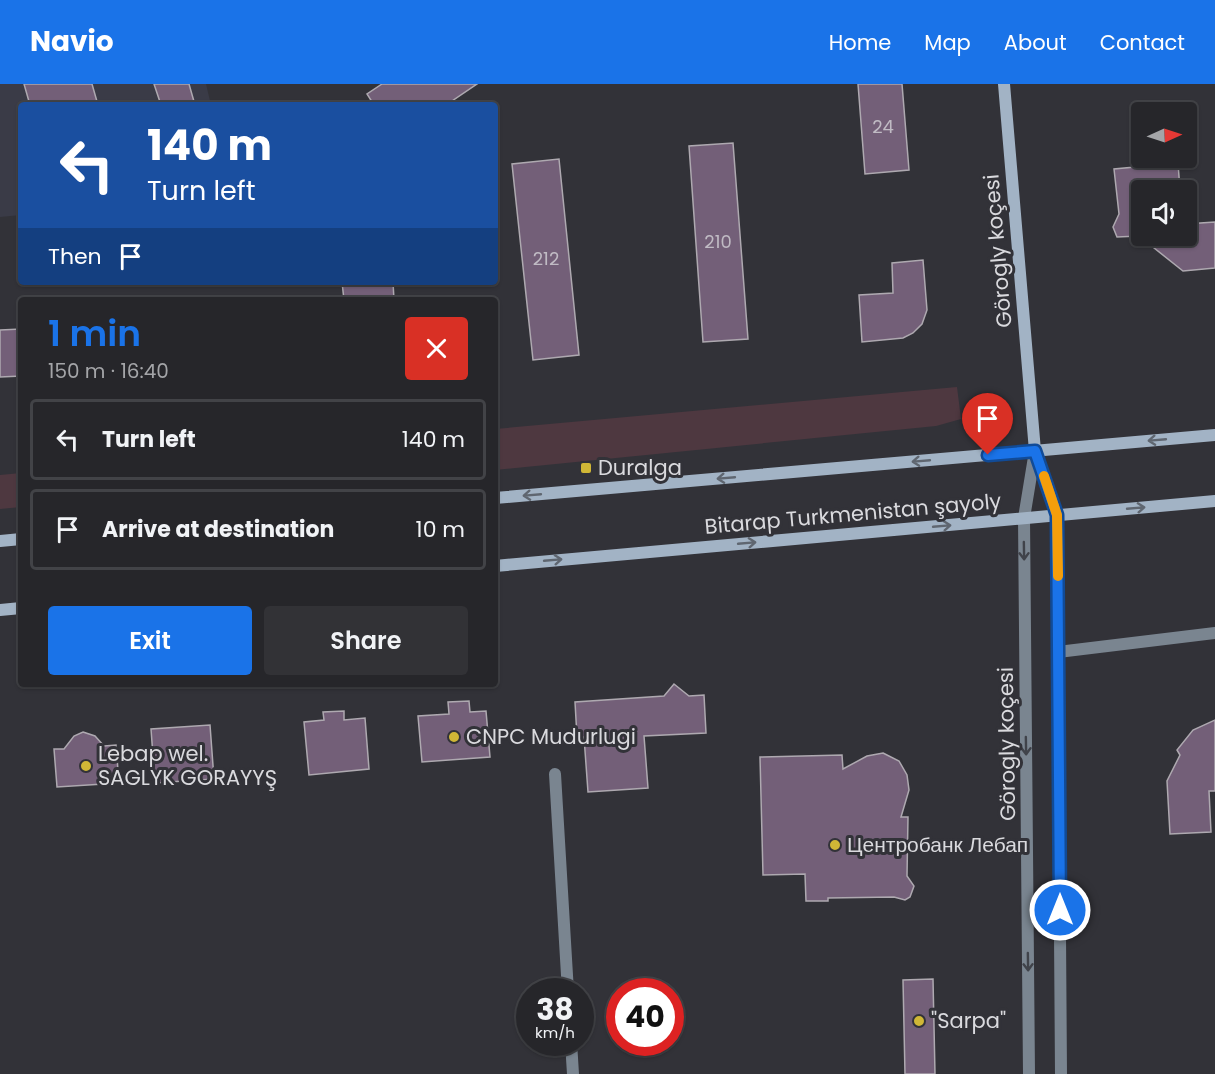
<!DOCTYPE html>
<meta charset="utf-8">
<style>
:root{--surface:#26262a;--page:#323236;--text:#f1f3f6;--muted:#a4a5a8;--line:#424347;--accent:#1a73e8}
body{margin:0;font-family:Poppins,sans-serif;background:var(--page);color:var(--text);height:100vh;display:flex;flex-direction:column;font-size:22px;white-space:nowrap}
*{box-sizing:border-box;margin:0}
p{font-size:20px;color:var(--muted)}
.icon{flex:none;width:33px;height:33px;fill:none;stroke:currentColor;stroke-width:2;stroke-linecap:round;stroke-linejoin:round}
.map{position:relative;flex:1;overflow:hidden}
.drawer{position:absolute;left:18px;top:213px;width:480px;height:390px;display:flex;flex-direction:column;background:var(--surface);border-radius:6px;box-shadow:0 2px 4px #0004,0 0 0 2px var(--line)}
.drawer>*{flex:none}
.top-card{position:absolute;left:18px;top:18px;width:480px;height:183px;border-radius:6px;box-shadow:0 2px 4px #0004,0 0 0 2px var(--line);background:#1a4fa0;color:#fff;overflow:hidden}
.needle{width:39px;rotate:87deg}
.fabs{position:absolute;left:1131px;top:18px;display:grid;gap:12px}
.fabs a{display:grid;place-items:center;width:66px;height:66px;border-radius:6px;background:var(--surface);box-shadow:0 2px 4px #0004,0 0 0 2px var(--line);font-size:30px}
.speed{position:absolute;left:516px;top:894px;display:flex;gap:12px;font-size:30px;font-weight:700;text-align:center}
.speed>*{display:grid;place-content:center;width:78px;height:78px;border-radius:50%;background:var(--surface);box-shadow:0 2px 4px #0004,0 0 0 2px var(--line);line-height:1}
.speed small{font-size:15px;font-weight:400}
.speed .limit{border:9px solid #d22;background:#fff;color:#111}
.pin{position:absolute;display:grid;place-items:center;width:51px;height:51px;color:#fff;margin:-62px -26px;border-radius:50% 50% 50% 0;rotate:-45deg;box-shadow:0 0 6px #0007}
.pin .icon{rotate:45deg}
.me{position:absolute;width:66px;margin:-33px;rotate:0deg;stroke-linejoin:round;filter:drop-shadow(0 0 4px #0008)}
.turn{display:flex;align-items:center;gap:21px;height:126px;padding:0 30px;font-size:27px}
.turn .icon{width:78px;height:78px;stroke-width:2.5}
.turn b{display:block;font-size:42px;line-height:51px}
.then{display:flex;align-items:center;height:57px;padding:0 30px;background:#0003;gap:12px;font-size:22px}
.round{display:grid;place-items:center;flex:none;width:63px;height:63px;border-radius:6px;background:var(--page)}
.headline{display:flex;align-items:center;justify-content:space-between;height:102px;padding:0 30px}
h1{font-size:36px;font-weight:600;line-height:45px;color:var(--accent)}
.button{display:flex;gap:12px;margin-top:auto;padding:12px 30px}
.button a{flex:1;height:69px;border-radius:6px;background:var(--accent);color:#fff;font-size:24px;font-weight:600;line-height:69px;text-align:center}
.button a+a{background:var(--page);color:var(--text)}
ul{padding:0;list-style:none}
li{display:flex;align-items:center;gap:18px;height:81px;margin:0 12px 9px;padding:0 18px;border:3px solid var(--line);border-radius:6px}
li div{flex:1}
li b{display:block;font-size:22px}
li em{font-style:normal}
header{display:flex;align-items:center;gap:36px;box-sizing:border-box;height:84px;padding:0 30px;background:var(--accent);color:#fff}
header strong{font-size:28px}
nav{display:flex;gap:33px;margin-inline-start:auto;font-size:21px}
.map>svg:first-child{display:block}
</style>
<header>
<strong>Navio</strong>
<nav><a>Home</a><a>Map</a><a>About</a><a>Contact</a></nav>
</header>
<div class="map">
<svg width="1215" height="990" viewBox="0 0 1215 990">
<rect width="100%" height="100%" fill="#323238"/>
<!-- built -->
<path fill="#3a3b47" d="M0,0H206L211,21H21V131L0,133Z"/>
<!-- green -->
<g fill="#4e3840">
<path d="M957,303L961,335L936,342L495,386V345Z"/>
<path d="M21,389V423L0,425V391Z"/>
</g>
<!-- building -->
<g fill="#735f78" stroke="#aea9b0" stroke-width="1.5">
<path d="M24,0H92L98,21H30Z"/>
<path d="M154,0H189L195,21H161Z"/>
<path d="M382,0H477L446,21H374L367,10Z"/>
<path d="M858,0H902L909,86L865,90Z"/>
<path d="M733,59L748,255L703,258L689,62Z"/>
<path d="M559,75L579,271L533,276L512,80Z"/>
<path d="M1178,79L1180,106H1142V152H1186V140L1215,138V184L1183,187L1139,152L1117,153L1113,143L1119,130L1114,85Z"/>
<path d="M923,176L927,226L922,240L913,249L903,254L862,258L859,211L893,209L892,179Z"/>
<path d="M342,198H393L394,216H344Z"/>
<path d="M21,245V292L0,293V246Z"/>
<path d="M674,600L689,612L704,611L706,649L644,652L648,704L588,708L584,653H577L575,618L664,612Z"/>
<path d="M469,617L470,628L486,627L490,673L422,678L418,632L449,630L448,618Z"/>
<path d="M344,627V636L365,634L369,685L309,691L304,638L324,636L323,628Z"/>
<path d="M1215,636V707H1209L1211,748L1170,750L1167,697L1180,671L1177,666L1193,646Z"/>
<path d="M210,641L214,695L155,699L151,645Z"/>
<path d="M83,648L95,652L104,662L116,661L119,699L57,703L54,665H64L74,652Z"/>
<path d="M883,669L899,677L907,691L909,706L901,733H908L907,792L914,802L910,813L905,816L894,813L828,814V817H806L805,790L763,791L760,673L842,671L843,685L867,672Z"/>
<path d="M933,895L935,990H905L903,896Z"/>
</g>
<g fill="none" stroke-linecap="round" stroke-linejoin="round">
<!-- minor -->
<g stroke="#7a8590" stroke-width="12">
<path d="M1058,568L1215,549"/>
<path d="M555,690L568,908"/>
<path d="M571,958L573,990"/>
</g>
<!-- tertiary -->
<g stroke="#7a8590" stroke-width="12">
<path d="M1057,431L1061,990"/>
<path d="M1029,990L1024,434L1035,367"/>
</g>
<!-- secondary -->
<g stroke="#a2b3c5" stroke-width="12">
<path d="M1004,0L1035,367L1057,431"/>
<path d="M495,414L1215,351"/>
<path d="M0,457L21,455"/>
<path d="M495,482L1215,417"/>
<path d="M0,526L21,524"/>
</g>
</g>
<!-- one-way arrows -->
<defs><path id="oneway-shaft" d="M-6 0H5M1.5-3L5.5 0L1.5 3" fill="none" stroke-width="1.6" stroke-linecap="round" stroke-linejoin="round" transform="scale(1.5)"/></defs>
<g stroke="#5f6670">
<use href="#oneway-shaft" transform="translate(1157 356) rotate(175)"/>
<use href="#oneway-shaft" transform="translate(921 377) rotate(175)"/>
<use href="#oneway-shaft" transform="translate(726 394) rotate(175)"/>
<use href="#oneway-shaft" transform="translate(532 411) rotate(175)"/>
<use href="#oneway-shaft" transform="translate(1136 424) rotate(-5)"/>
<use href="#oneway-shaft" transform="translate(942 442) rotate(-5)"/>
<use href="#oneway-shaft" transform="translate(747 459) rotate(-5)"/>
<use href="#oneway-shaft" transform="translate(553 476) rotate(-5)"/>
</g>
<g stroke="#40434a">
<use href="#oneway-shaft" transform="translate(1024 467) rotate(89)"/>
<use href="#oneway-shaft" transform="translate(1026 662) rotate(89)"/>
<use href="#oneway-shaft" transform="translate(1028 878) rotate(89)"/>
</g>
<g fill="none" stroke-linecap="round" stroke-linejoin="round">
<defs>
<path id="route" d="M988,371L1035,367L1057,431L1060,826"/>
</defs>
<!-- route casing -->
<use href="#route" stroke="#114b97" stroke-width="15"/>
<!-- route -->
<use href="#route" stroke="#1a73e8" stroke-width="10"/>
<!-- slow -->
<path stroke="#f59e0b" stroke-width="10" d="M1044,392L1057,431L1058,492"/>
</g>
<!-- markers -->
<g fill="#d0b736" stroke="#323238" stroke-width="2">
<rect x="580" y="378" width="12" height="12" rx="3"/>
<circle cx="454" cy="653" r="6"/>
<circle cx="86" cy="682" r="6"/>
<circle cx="835" cy="761" r="6"/>
<circle cx="919" cy="937" r="6"/>
</g>
<g text-anchor="middle" stroke-width="6" stroke-linejoin="round" paint-order="stroke">
<!-- number labels -->
<g font-size="18" fill="#c0bbc4">
<text x="883" y="49">24</text>
<text x="718" y="164">210</text>
<text x="546" y="181">212</text>
</g>
<!-- street labels -->
<g font-size="21" fill="#dadade" stroke="#323238">
<text transform="translate(998 167) rotate(-95)" y="7">Görogly koçesi</text>
<text transform="translate(853 430) rotate(-5)" y="7">Bitarap Turkmenistan şayoly</text>
<text transform="translate(1007 660) rotate(-91)" y="7">Görogly koçesi</text>
</g>
<!-- poi labels -->
<g font-size="21" fill="#dadade" stroke="#323238" text-anchor="start">
<text x="598" y="391">Duralga</text>
<text x="466" y="660">CNPC Mudurlugi</text>
<text x="98" y="677">Lebap wel.<tspan x="98" dy="24">SAGLYK GORAYYŞ</tspan></text>
<text x="847" y="768">Центробанк Лебап</text>
<text x="931" y="944">"Sarpa"</text>
</g>
</g>
</svg>
<div class="fabs">
<a><svg class="needle" viewBox="-14 -14 28 28"><path d="M0-13l5 13h-10z" fill="#e53935"/><path d="M0 13l5-13h-10z" fill="#a4a5a8"/></svg></a>
<a><svg class="icon" aria-label="sound" viewBox="0 0 24 24"><path d="M4 9h4l5-4v14l-5-4H4zM17 9q2 3 0 6"/></svg></a>
</div>
<div class="speed"><div>38<small>km/h</small></div><div class="limit">40</div></div>
<div class="pin" style="left:988px;top:371px;background:#d93025"><svg class="icon" aria-label="arrive" viewBox="0 0 24 24"><path d="M6 21V4h12l-3 4 3 4H6"/></svg></div>
<svg class="me" style="left:1060px;top:826px" viewBox="-20 -20 40 40"><circle r="17" fill="#1a73e8" stroke="#fff" stroke-width="3"/><path d="M0-11L8 9 0 5-8 9z" fill="#fff"/></svg>
<div class="top-card">
<div class="turn"><svg class="icon" aria-label="left" viewBox="0 0 24 24"><path d="M17 20v-9H6M10 6l-5 5 5 5"/></svg><div><b>140 m</b>Turn left</div></div>
<div class="then">Then<svg class="icon" aria-label="arrive" viewBox="0 0 24 24"><path d="M6 21V4h12l-3 4 3 4H6"/></svg></div>
</div>
<section class="drawer">
<div class="headline"><div><h1>1 min</h1><p>150 m · 16:40</p></div><a class="round" style="background:#d93025;color:#fff"><svg class="icon" aria-label="close" viewBox="0 0 24 24"><path d="M6 6l12 12M18 6L6 18"/></svg></a></div>
<ul>
<li><svg class="icon" aria-label="left" viewBox="0 0 24 24"><path d="M17 20v-9H6M10 6l-5 5 5 5"/></svg><div><b>Turn left</b></div><em>140 m</em></li>
<li><svg class="icon" aria-label="arrive" viewBox="0 0 24 24"><path d="M6 21V4h12l-3 4 3 4H6"/></svg><div><b>Arrive at destination</b></div><em>10 m</em></li>
</ul>
<div class="button"><a>Exit</a><a>Share</a></div>
</section>
</div>
